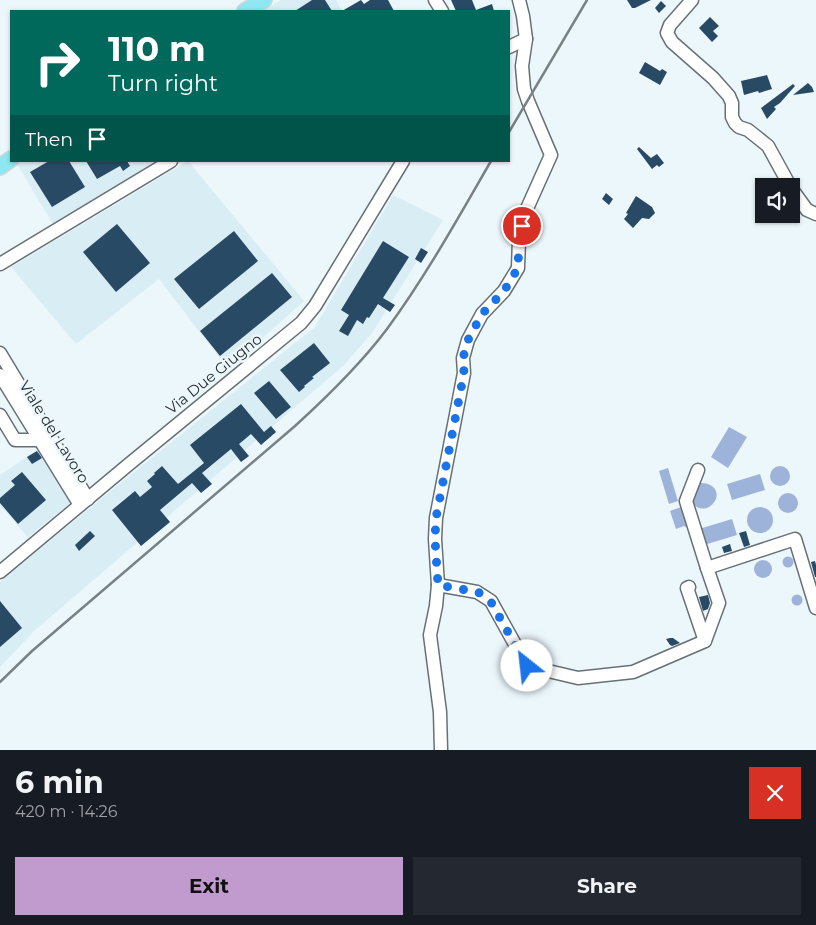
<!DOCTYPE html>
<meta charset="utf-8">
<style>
:root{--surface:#171b24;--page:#242831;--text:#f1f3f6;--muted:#9ea1a6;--accent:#c29bce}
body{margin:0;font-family:Montserrat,sans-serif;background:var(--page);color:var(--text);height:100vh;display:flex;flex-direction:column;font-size:19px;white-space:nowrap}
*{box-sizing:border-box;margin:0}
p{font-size:16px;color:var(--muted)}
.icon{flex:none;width:28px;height:28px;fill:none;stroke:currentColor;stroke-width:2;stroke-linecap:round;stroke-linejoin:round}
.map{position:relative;height:750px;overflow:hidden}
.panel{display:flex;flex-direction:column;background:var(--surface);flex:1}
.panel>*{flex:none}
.guide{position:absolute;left:10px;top:10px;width:500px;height:152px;border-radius:0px;box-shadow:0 1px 4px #0004;background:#00695c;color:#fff;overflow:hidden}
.controls{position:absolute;left:755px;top:178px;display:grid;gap:10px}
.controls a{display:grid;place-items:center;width:45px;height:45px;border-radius:0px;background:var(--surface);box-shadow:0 1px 4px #0004;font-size:25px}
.pin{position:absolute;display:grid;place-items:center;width:42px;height:42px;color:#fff;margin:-21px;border:2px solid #fff;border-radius:50%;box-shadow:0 1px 5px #0007}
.me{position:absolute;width:55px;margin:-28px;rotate:331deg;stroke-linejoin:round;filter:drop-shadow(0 0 4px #0008)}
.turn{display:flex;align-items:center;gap:18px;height:105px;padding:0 15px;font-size:22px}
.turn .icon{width:65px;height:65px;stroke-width:2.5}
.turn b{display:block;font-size:35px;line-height:42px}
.then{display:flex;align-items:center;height:48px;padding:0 15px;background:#0003;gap:10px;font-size:19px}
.round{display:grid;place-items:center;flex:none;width:52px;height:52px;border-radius:0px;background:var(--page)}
.head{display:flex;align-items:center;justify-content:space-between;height:85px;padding:0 15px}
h1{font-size:30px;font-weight:700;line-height:38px}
.primary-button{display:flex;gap:10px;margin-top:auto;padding:10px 15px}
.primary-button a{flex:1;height:58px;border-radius:0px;background:var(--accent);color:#111;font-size:20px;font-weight:700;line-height:58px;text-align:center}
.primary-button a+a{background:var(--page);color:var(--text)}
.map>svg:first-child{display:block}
</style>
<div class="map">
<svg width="816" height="750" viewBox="0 0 816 750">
<rect width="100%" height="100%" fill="#ecf7fc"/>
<!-- built -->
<g fill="#d9edf5">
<path d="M281,0H336L342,11H263Z"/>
<path d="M21,161H158L53,224L17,164Z"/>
<path d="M188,161L304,301L228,369L159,279L76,344L11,267Z"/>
<path d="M393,195L443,220L372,333L343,366L33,632L0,667V582L113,489L315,327Z"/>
<path d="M37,450L70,503L28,537L0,505V475Z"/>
</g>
<!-- water -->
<g fill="#9eb3d9">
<path d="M729,427L747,437L728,468L711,457Z"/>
<circle cx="780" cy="476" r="10"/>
<path d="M668,468L678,501L669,504L659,471Z"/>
<path d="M760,474L765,490L732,500L727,484Z"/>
<path d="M700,483C718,482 723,500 707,508C700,510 695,507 691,501L696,485Z"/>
<circle cx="788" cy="503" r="10"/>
<circle cx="760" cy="520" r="13"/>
<path d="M681,507L687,526L685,527L684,526L676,529L670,511Z"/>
<path d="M732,519L737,535L704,545L699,529Z"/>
<circle cx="788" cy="562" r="5.5"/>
<circle cx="763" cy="569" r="9"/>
<circle cx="797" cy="600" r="5.5"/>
</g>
<!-- building -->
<g fill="#284a64">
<path d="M312,0H325L332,11H295Z"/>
<path d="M361,0L364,4L370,0H388L394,11H342Z"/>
<path d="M451,0H472L476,10L492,4L494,11H456Z"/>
<path d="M627,0H651L635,8H632Z"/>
<path d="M661,1L666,6L659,13L655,8Z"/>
<path d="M710,17L719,26L713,31L718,36L712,42L699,28Z"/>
<path d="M645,62L660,71L662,69L667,72L660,85L639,73Z"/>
<path d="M767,75L772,89L759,93L758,91L744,95L741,81Z"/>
<path d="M808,83L812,87L814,92L793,95Z"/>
<path d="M793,84L795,86L780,103L774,107L776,109L767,119L761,108Z"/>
<path d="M639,147L651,158L657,154L664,163L659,167L657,165L652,169L637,149Z"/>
<path d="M49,161H69L85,187L52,207L30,172Z"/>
<path d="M86,161H127L130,166L123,171L120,166L97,179Z"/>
<path d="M606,193L613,199L609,205L602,199Z"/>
<path d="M636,196L652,207L655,213L649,219L642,218L633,228L624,219L628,214L626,213Z"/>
<path d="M117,224L150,263L116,292L83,252Z"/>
<path d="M234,231L258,261L199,309L174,279Z"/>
<path d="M383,241L409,257L383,298L395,305L390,312L378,304L369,318L367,317L363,324L357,320L348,336L339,331L349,315L341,310Z"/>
<path d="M421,248L428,252L421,263L415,259Z"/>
<path d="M272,273L292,297L220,356L200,331Z"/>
<path d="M314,343L330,363L312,377L314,378L304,386L305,387L299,392L280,370Z"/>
<path d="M269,381L291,407L276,419L254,393Z"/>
<path d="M241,404L264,432L271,426L276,432L261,445L251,434L239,444L249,456L241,462L231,449L202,473L212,484L201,493L192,483L160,510L170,522L141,546L112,510L135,491L140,497L152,487L147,481L155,474L154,473L162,466L178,484L204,463L190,445Z"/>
<path d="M37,451L42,458L32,464L27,457Z"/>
<path d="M22,472L46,500L18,524L0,503V498L15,485L11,481Z"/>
<path d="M90,531L95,536L79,551L75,545Z"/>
<path d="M746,531L750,545L744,547L739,533Z"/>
<path d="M730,544L732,551L724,553L722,547Z"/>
<path d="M815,561L816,565V577H815L811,562Z"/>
<path d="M708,595L710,603L708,609L703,611L699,597Z"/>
<path d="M0,601L22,628L0,647Z"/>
<path d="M670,638H673L680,643L672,646L670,645L666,639Z"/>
</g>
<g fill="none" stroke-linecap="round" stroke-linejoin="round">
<defs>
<g id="minor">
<path d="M435,0L442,11"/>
<path d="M692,0L670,25L667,33L672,42L713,78L729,96L732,103V117L735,123L739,127L748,130L768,146L790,186"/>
<path d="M509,47L526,39"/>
<path d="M791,188L807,210L816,214"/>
<path d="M0,264L171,161"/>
<path d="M0,353L88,499"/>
<path d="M0,375L80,505"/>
<path d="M0,415L15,440H40"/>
<path d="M698,470L686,501L707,568"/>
<path d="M0,572L128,465L301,323L315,306L403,161"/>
<path d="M438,585L477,592L491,601L527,666L578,678L633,672L705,641L719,603L707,568L795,539L816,608"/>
<path d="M689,587L687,588L705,641"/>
<path d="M441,750L440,712L430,635L436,606L438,585L435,539L436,518L464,373L463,358L468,340L482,314L504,291L518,268L519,239L525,213L551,155L528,101L524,89L522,66L526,39L523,16L519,0"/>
</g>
<g id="major">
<path d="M245,11L264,0"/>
<path d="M0,167L11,159"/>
</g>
</defs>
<!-- minor casing -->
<use href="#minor" stroke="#677175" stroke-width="15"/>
<!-- major casing -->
<use href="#major" stroke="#d4d5d5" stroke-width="18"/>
<!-- minor -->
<use href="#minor" stroke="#fff" stroke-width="12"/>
<!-- major -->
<use href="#major" stroke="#8ee7f1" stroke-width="15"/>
<!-- rail -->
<g stroke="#798183" stroke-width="2.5">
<path d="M509,132L587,0"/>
<path d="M0,682L32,651L295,426C328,396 360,365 387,329C426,276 458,218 491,161"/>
</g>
</g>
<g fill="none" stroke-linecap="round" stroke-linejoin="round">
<!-- route -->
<path stroke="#1a73e8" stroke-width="9" stroke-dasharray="0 16.2" d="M522,226L519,239L518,268L504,291L482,314L468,340L463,358L464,373L436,518L435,539L438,585L478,592L491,602L527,666"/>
</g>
<g text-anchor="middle" stroke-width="5" stroke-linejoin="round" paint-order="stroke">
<!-- street labels -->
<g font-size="15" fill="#282d2e" stroke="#ecf7fc">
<text transform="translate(214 374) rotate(-39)" y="5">Via Due Giugno</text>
<text transform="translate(54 432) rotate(58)" y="5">Viale del Lavoro</text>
</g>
</g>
</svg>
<div class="controls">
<a><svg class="icon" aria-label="sound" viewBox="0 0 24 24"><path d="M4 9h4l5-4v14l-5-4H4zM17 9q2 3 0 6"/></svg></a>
</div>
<div class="pin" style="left:522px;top:226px;background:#d93025"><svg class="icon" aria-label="arrive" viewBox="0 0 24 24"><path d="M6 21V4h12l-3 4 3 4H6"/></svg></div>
<svg class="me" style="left:527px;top:666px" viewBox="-20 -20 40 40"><circle r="19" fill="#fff"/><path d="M0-13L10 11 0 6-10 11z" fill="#1a73e8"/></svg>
<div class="guide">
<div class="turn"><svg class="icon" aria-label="right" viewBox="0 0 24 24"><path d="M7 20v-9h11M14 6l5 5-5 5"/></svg><div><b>110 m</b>Turn right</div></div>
<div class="then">Then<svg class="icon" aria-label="arrive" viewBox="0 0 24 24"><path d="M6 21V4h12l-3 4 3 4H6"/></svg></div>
</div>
</div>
<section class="panel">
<div class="head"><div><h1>6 min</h1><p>420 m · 14:26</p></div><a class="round" style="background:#d93025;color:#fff"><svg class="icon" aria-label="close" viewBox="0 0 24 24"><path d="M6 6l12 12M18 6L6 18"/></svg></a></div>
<div class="primary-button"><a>Exit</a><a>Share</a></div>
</section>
